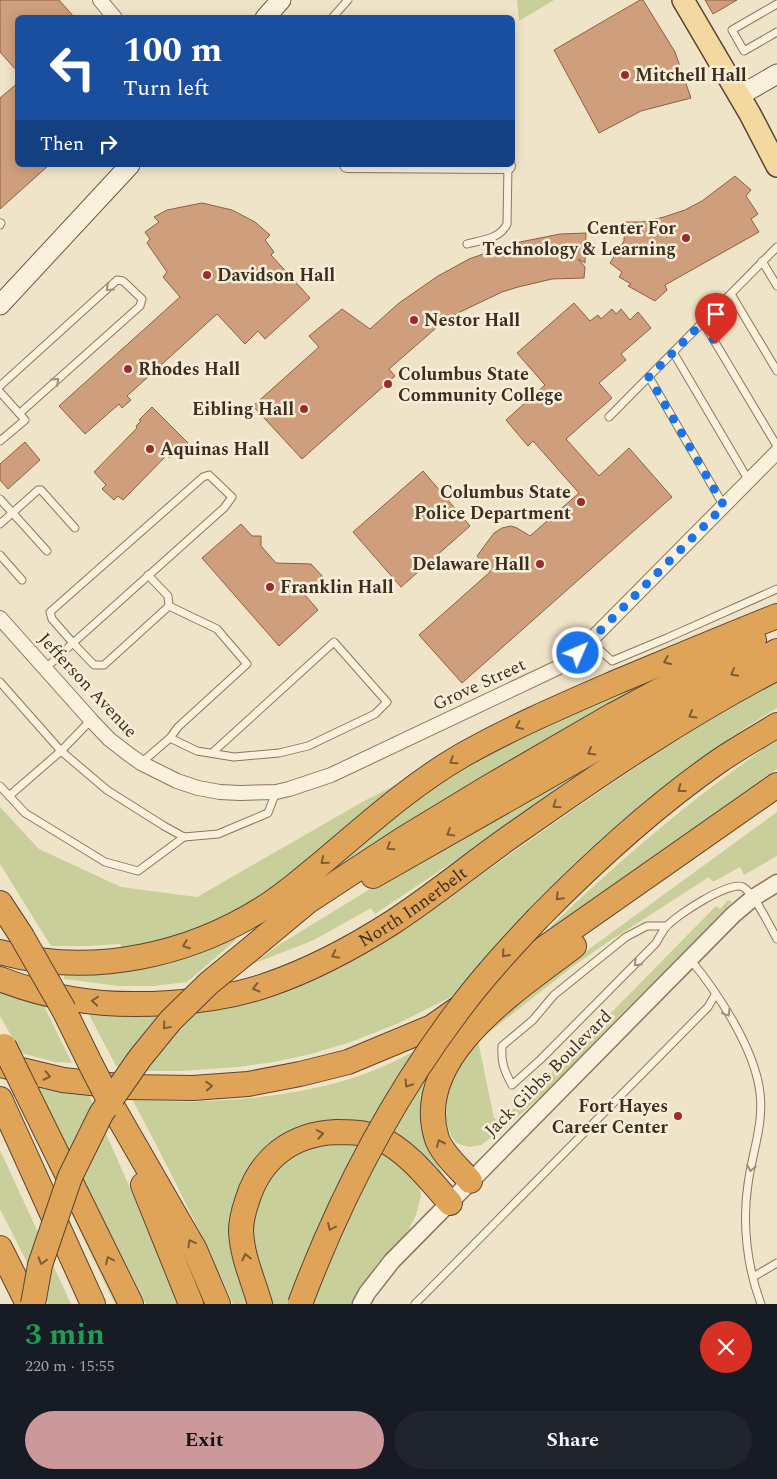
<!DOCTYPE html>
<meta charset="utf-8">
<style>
:root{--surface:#171b24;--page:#20242c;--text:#f1f3f6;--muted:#9ea1a6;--accent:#cc999b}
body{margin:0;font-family:Spectral,serif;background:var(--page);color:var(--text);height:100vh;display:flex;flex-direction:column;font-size:19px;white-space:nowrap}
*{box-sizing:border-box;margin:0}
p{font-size:16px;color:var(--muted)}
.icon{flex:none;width:28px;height:28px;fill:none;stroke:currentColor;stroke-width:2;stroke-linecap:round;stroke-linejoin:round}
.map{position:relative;height:1304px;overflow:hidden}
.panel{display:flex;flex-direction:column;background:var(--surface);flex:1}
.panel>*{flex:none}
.top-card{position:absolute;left:15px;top:15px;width:500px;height:152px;border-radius:8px;box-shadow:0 2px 12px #0003;background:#1a4fa0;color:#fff;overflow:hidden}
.pin{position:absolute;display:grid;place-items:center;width:42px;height:42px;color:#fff;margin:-51px -21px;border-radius:50% 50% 50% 0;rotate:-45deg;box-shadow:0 0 5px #0007}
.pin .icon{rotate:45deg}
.me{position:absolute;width:55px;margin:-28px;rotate:45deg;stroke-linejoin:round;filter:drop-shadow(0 0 4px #0008)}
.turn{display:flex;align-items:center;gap:18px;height:105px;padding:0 25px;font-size:22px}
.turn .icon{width:65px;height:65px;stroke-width:2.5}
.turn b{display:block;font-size:35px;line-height:42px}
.then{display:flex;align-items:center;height:48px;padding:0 25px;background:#0003;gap:10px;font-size:19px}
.round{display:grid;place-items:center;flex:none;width:52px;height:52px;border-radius:26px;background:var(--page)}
.headline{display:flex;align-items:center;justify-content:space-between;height:85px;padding:0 25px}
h1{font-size:30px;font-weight:700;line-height:38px;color:#1e9e55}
.cta{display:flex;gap:10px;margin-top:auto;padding:10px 25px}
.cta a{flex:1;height:58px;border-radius:30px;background:var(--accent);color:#111;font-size:20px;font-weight:700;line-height:58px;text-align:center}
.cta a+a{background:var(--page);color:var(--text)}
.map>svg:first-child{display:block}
</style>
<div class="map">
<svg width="777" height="1304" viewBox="0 0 777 1304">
<rect width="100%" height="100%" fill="#f0e4c8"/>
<!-- green -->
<g fill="#c9cf9b">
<path d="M517,0H554L519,21Z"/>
<path d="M666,674L297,895L421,791L537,726Z"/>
<path d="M777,682V708C711,748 651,795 593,846C570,867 547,890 525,913L544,934L459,993L399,1023L351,1042L311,1054L274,1062L238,1067L180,1071H148L116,1066L86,1009C127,1013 167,1016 208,1011C271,1004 330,974 384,942C514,855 638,756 777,682Z"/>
<path d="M777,740V769L551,928L550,927C621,859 695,795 777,740Z"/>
<path d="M573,772L575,775L495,834L375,914L371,908L314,940L253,964L277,946L411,864Z"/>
<path d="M405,780L279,884L253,902L198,931L122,950L120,944L89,946H51L0,864V807L39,849L121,887L197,897L364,801Z"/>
<path d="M777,812V856L744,875L740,867L713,882L709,877L602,946L572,967L478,1041L494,1118L500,1121L544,1081L716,906L720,909L728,900L732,902L542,1095L507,1126L481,1145L469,1147L456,1143L451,1136L446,1121L447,1090L460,1057L496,1020L574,960Z"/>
<path d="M234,935L236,940L187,982L153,986H119L64,979V973Z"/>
<path d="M0,988L42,1002L72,1063L55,1062L21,1053L0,1016Z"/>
<path d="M460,1027L428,1147L446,1179L364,1123L254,1166L249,1304H233C202,1234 168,1166 132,1099C156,1100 181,1103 204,1101C259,1099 313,1092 365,1074C398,1061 429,1043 460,1027Z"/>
<path d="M36,1085L59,1091L89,1095L181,1304H146Z"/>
<path d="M329,1143H348L375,1150L388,1155L415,1179L420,1188L421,1196L416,1215L407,1233L377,1264L352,1304H271C265,1284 256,1262 254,1241C248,1189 280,1154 329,1143Z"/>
<path d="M0,1150L71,1304H48L0,1209Z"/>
<path d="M75,1209L121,1304H115L70,1210Z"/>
</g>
<!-- building -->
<g fill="#cf9f7d" stroke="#8d5f41">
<path d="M0,0H59L75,18H18V72L0,52Z"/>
<path d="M640,0H643L675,52L691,98L641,111L599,133L554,50Z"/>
<path d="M705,0H737L713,14Z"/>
<path d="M18,83V165H49L0,209V98Z"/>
<path d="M735,176L751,190L746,196L758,214L751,219L759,232L665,285L667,290L655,301L628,286L631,284L619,277L622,272L610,263L624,241L625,222H642L664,217L685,210L702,201Z"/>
<path d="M202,203L232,210L255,222L270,235L265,240L274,252L271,255L310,298L265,339L258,331L245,344L217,314L127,396L131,400L122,408L119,404L85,434L59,406L180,297L163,277L167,272L147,243L150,239L145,232L159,222L154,217L167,210Z"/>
<path d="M586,233L585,263L578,259L585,267L584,278L552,279L518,287L502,292L458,313L436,328L389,369L395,376L302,459L253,406L319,347L309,336L342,309L370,329L399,303L438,276L469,259L515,243L560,234Z"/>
<path d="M574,303L590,321L598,315L601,319L612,309L616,314L621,309L630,320L638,312L651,328L621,354L626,360L599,383L612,398L566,439L599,476L629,448L672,497L462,683L419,635L490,572L477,556L494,533L502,528L511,526L517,528L530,536L579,493L533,441L528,446L506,420L545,385L517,353Z"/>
<path d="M152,407L188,443L175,456L173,454L169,458L167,455L123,500L118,496L114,500L102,489L106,485L94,472L137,428L136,426L141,421L139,420Z"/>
<path d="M25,442L40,460L8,489L0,480V464Z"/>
<path d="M423,471L470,526L401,587L353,532Z"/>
<path d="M241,524L252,536H261V546L276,563L311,564L324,578L305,595L318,610L279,646L202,558Z"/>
</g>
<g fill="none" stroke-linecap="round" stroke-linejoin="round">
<defs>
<g id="service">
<path d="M777,4L732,30L744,51L777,32"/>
<path d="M332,18L348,0"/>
<path d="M0,225L1,223"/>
<path d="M467,244C482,240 500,239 507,224L508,165"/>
<path d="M762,261L777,286"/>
<path d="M731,294L777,371"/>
<path d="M703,322L777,446"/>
<path d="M673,352L749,481"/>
<path d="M649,377L724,506"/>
<path d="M0,386L117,280L123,281L142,299L140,306L20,413"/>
<path d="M0,392L25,420L0,441"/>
<path d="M609,417L777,247"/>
<path d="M209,475L232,497L224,508L73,643L52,619L50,612L203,477Z"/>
<path d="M0,499L47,551"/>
<path d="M0,524L38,490H41L75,528"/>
<path d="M0,555L22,580"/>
<path d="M148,575L168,596L169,606"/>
<path d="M590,641L612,661L667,638L777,589"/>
<path d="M46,668L73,643L94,665H104L169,606L217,629L247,664L178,727L170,738"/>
<path d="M0,682L61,751L107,790L164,826L184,837L218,834L268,813L276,792"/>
<path d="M141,763L170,738L197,751L234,757L279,753L308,746L375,714L387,702L334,642L212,753"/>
<path d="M0,786L25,813L105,862L138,871L184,837"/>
<path d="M9,796L61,751L91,720"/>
<path d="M667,926H647L626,937L554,995L533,1020L502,1046C501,1063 504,1070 512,1085L541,1059L656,943C659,938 662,932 666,927C675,916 730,880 743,887C755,894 770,927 777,939"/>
<path d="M690,959C718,993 755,1049 760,1093C764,1124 752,1153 748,1184C742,1223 747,1267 761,1304"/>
<path d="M753,1277L777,1263"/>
<path d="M415,1304L708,1007L715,995"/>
</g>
<g id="minor">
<path d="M100,0L115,18"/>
<path d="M347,165L508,166"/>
<path d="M0,618L91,720L109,739L127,753L141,763L177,781L198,788L220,792L240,793L276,792L289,789L331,775L557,668L578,653L777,452"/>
</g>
<path id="tertiary" d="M361,1304L367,1293L392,1261L733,915L753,898L777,883"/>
<g id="secondary">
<path d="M265,18L281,0"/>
<path d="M739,96L777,74"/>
<path d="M0,305L130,165"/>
</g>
<path id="primary" d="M683,0L750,114L777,166"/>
<g id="motorway">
<path d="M373,876L617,737L777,651"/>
<path d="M0,903L21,935"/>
<path d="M538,918C594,861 653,807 719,761C738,748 758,737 777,725"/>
<path d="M253,947L307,902L403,839L487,788L613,715L754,640"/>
<path d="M0,952C92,978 193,955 271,903C289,891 306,876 323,862C367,825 411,785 461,756C512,727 566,704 619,681C672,659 724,637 777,616"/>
<path id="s1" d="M0,979C23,988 48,995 72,999C129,1009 212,1004 267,985C311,970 354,947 393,922C436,894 475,861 517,832C601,773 686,715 777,668"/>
<path d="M64,1010L90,1063"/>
<path d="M0,1065L63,1080L128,1087L193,1088L248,1084L300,1074L348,1062L432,1027L777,785"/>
<path d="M26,1091L131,1304"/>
<path d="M0,1099L93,1304"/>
<path d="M111,1104L195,1250L218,1304"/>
<path d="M470,1181C459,1168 443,1155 437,1139C410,1056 520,988 574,946"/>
<path d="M143,1185L191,1304"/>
<path d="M0,1248L28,1304"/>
<path d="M260,1304C253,1280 242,1256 241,1231C241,1221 244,1210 247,1201C260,1158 292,1134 336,1132C349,1132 364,1132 377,1137C407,1150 429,1179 450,1203"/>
</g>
</defs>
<!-- service casing -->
<use href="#service" stroke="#8d765c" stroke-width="9"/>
<!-- minor casing -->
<use href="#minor" stroke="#8d765c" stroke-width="16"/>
<!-- tertiary casing -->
<use href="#tertiary" stroke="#8d765c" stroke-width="19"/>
<!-- secondary casing -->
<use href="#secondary" stroke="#6f573f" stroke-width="21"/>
<!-- primary casing -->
<use href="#primary" stroke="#5b4430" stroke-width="24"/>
<!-- motorway casing -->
<use href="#motorway" stroke="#5b4430" stroke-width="26"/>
<!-- service -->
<use href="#service" stroke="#faf1dc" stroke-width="7"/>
<!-- minor -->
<use href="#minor" stroke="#faf1dc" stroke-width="14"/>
<!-- tertiary -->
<use href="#tertiary" stroke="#faf1dc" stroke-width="16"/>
<!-- secondary -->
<use href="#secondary" stroke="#faf1dc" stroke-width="19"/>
<!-- primary -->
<use href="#primary" stroke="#f3d9a0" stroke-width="21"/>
<!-- motorway -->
<use href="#motorway" stroke="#e0a458" stroke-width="24"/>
<defs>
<g id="motorway-bridge">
<path d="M21,935L64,1010"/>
<path d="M4,1046L26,1091"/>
<path d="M90,1063L111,1104"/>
<path d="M33,1304L40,1265L70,1177L101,1114L140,1058L171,1020L209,983L253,947"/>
<path d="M300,1304C339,1200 390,1101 457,1012C481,979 510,948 538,918"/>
</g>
</defs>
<!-- motorway-bridge casing -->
<use href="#motorway-bridge" stroke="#5b4430" stroke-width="26" stroke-linecap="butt"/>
<!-- motorway-bridge -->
<use href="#motorway-bridge" stroke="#e0a458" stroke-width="24"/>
</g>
<!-- one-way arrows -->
<defs><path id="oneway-chevron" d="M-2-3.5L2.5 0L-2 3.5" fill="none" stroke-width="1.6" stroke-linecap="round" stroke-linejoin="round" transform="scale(1.25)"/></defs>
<g stroke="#9c907e">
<use href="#oneway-chevron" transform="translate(109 288) rotate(138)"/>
<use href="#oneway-chevron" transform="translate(56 381) rotate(-42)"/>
<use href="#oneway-chevron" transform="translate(637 963) rotate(135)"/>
<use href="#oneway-chevron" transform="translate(727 1013) rotate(59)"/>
<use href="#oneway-chevron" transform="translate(751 1168) rotate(101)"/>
</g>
<g stroke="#7e5d36">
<use href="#oneway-chevron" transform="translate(667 661) rotate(157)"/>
<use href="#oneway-chevron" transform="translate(734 673) rotate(152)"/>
<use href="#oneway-chevron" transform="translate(692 715) rotate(150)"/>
<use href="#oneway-chevron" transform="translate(519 726) rotate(155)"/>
<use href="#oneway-chevron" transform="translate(591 752) rotate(150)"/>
<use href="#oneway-chevron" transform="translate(453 761) rotate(147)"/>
<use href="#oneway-chevron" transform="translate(681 789) rotate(143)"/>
<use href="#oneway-chevron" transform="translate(556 805) rotate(145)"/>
<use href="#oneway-chevron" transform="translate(450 833) rotate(150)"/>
<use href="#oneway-chevron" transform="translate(390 847) rotate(147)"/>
<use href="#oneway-chevron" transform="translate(324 861) rotate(140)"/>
<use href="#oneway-chevron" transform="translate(559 897) rotate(134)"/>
<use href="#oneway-chevron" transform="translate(186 945) rotate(159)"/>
<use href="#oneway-chevron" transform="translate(505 954) rotate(132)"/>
<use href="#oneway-chevron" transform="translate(335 955) rotate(154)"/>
<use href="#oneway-chevron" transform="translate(256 988) rotate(166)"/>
<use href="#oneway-chevron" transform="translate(95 1001) rotate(-175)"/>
<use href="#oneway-chevron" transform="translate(166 1026) rotate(130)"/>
<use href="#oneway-chevron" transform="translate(47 1076) rotate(12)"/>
<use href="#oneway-chevron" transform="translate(408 1084) rotate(122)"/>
<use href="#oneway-chevron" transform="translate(209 1086) rotate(-4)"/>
<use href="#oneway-chevron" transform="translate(320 1134) rotate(-10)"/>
<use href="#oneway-chevron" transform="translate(440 1143) rotate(-114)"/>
<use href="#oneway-chevron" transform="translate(331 1227) rotate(115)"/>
<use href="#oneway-chevron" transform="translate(191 1243) rotate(-119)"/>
<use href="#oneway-chevron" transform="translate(246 1257) rotate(-103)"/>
<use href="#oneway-chevron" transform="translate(109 1260) rotate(-116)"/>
<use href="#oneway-chevron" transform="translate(42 1261) rotate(107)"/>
</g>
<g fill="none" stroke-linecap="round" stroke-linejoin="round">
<!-- route -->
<path stroke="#1a73e8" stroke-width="9" stroke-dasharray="0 16.2" d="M578,653L724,506L649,377L703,322L716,344"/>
</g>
<!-- markers -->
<g fill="#9e2a2b" stroke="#f7eed8" stroke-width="2">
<circle cx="625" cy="75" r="5"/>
<circle cx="686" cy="238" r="5"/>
<circle cx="207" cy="275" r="5"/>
<circle cx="414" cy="320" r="5"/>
<circle cx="128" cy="369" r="5"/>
<circle cx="388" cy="384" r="5"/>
<circle cx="304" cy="409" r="5"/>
<circle cx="150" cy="449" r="5"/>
<circle cx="581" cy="502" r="5"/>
<circle cx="540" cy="564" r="5"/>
<circle cx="270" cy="587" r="5"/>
<circle cx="678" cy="1116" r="5"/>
</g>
<g text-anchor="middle" stroke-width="5" stroke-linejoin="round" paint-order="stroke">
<!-- poi labels -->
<g font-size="18" font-weight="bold" fill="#3d2e20" stroke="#f7eed8" text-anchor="start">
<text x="635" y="81">Mitchell Hall</text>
<text x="676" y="234" text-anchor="end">Center For<tspan x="676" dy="21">Technology &amp; Learning</tspan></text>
<text x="217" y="281">Davidson Hall</text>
<text x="424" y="326">Nestor Hall</text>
<text x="138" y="375">Rhodes Hall</text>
<text x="398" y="380">Columbus State<tspan x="398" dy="21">Community College</tspan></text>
<text x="294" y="415" text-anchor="end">Eibling Hall</text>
<text x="160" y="455">Aquinas Hall</text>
<text x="571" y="498" text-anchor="end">Columbus State<tspan x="571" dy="21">Police Department</tspan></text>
<text x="530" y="570" text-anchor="end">Delaware Hall</text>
<text x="280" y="593">Franklin Hall</text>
<text x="668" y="1112" text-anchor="end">Fort Hayes<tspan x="668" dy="21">Career Center</tspan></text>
</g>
<!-- street labels -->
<g font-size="18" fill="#3d2e20" stroke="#f7eed8">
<text transform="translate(479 684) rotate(-25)" y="6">Grove Street</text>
<text transform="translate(88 685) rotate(47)" y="6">Jefferson Avenue</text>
<text dy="6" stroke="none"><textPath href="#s1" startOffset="438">North Innerbelt</textPath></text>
<text transform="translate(548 1073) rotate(-45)" y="6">Jack Gibbs Boulevard</text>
</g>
</g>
</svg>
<div class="pin" style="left:716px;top:344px;background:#d93025"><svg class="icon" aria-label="arrive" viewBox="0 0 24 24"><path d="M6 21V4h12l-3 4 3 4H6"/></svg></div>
<svg class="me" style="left:578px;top:653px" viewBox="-20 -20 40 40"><circle r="17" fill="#1a73e8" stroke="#fff" stroke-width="3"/><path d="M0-11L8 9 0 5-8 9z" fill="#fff"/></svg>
<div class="top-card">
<div class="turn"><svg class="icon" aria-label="left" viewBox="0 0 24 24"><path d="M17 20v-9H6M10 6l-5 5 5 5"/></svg><div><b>100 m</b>Turn left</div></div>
<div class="then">Then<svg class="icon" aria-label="right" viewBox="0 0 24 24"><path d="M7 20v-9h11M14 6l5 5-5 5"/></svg></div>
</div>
</div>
<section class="panel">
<div class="headline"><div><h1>3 min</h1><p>220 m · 15:55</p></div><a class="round" style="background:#d93025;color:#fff"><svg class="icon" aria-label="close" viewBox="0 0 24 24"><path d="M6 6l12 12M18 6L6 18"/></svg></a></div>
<div class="cta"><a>Exit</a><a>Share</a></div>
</section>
